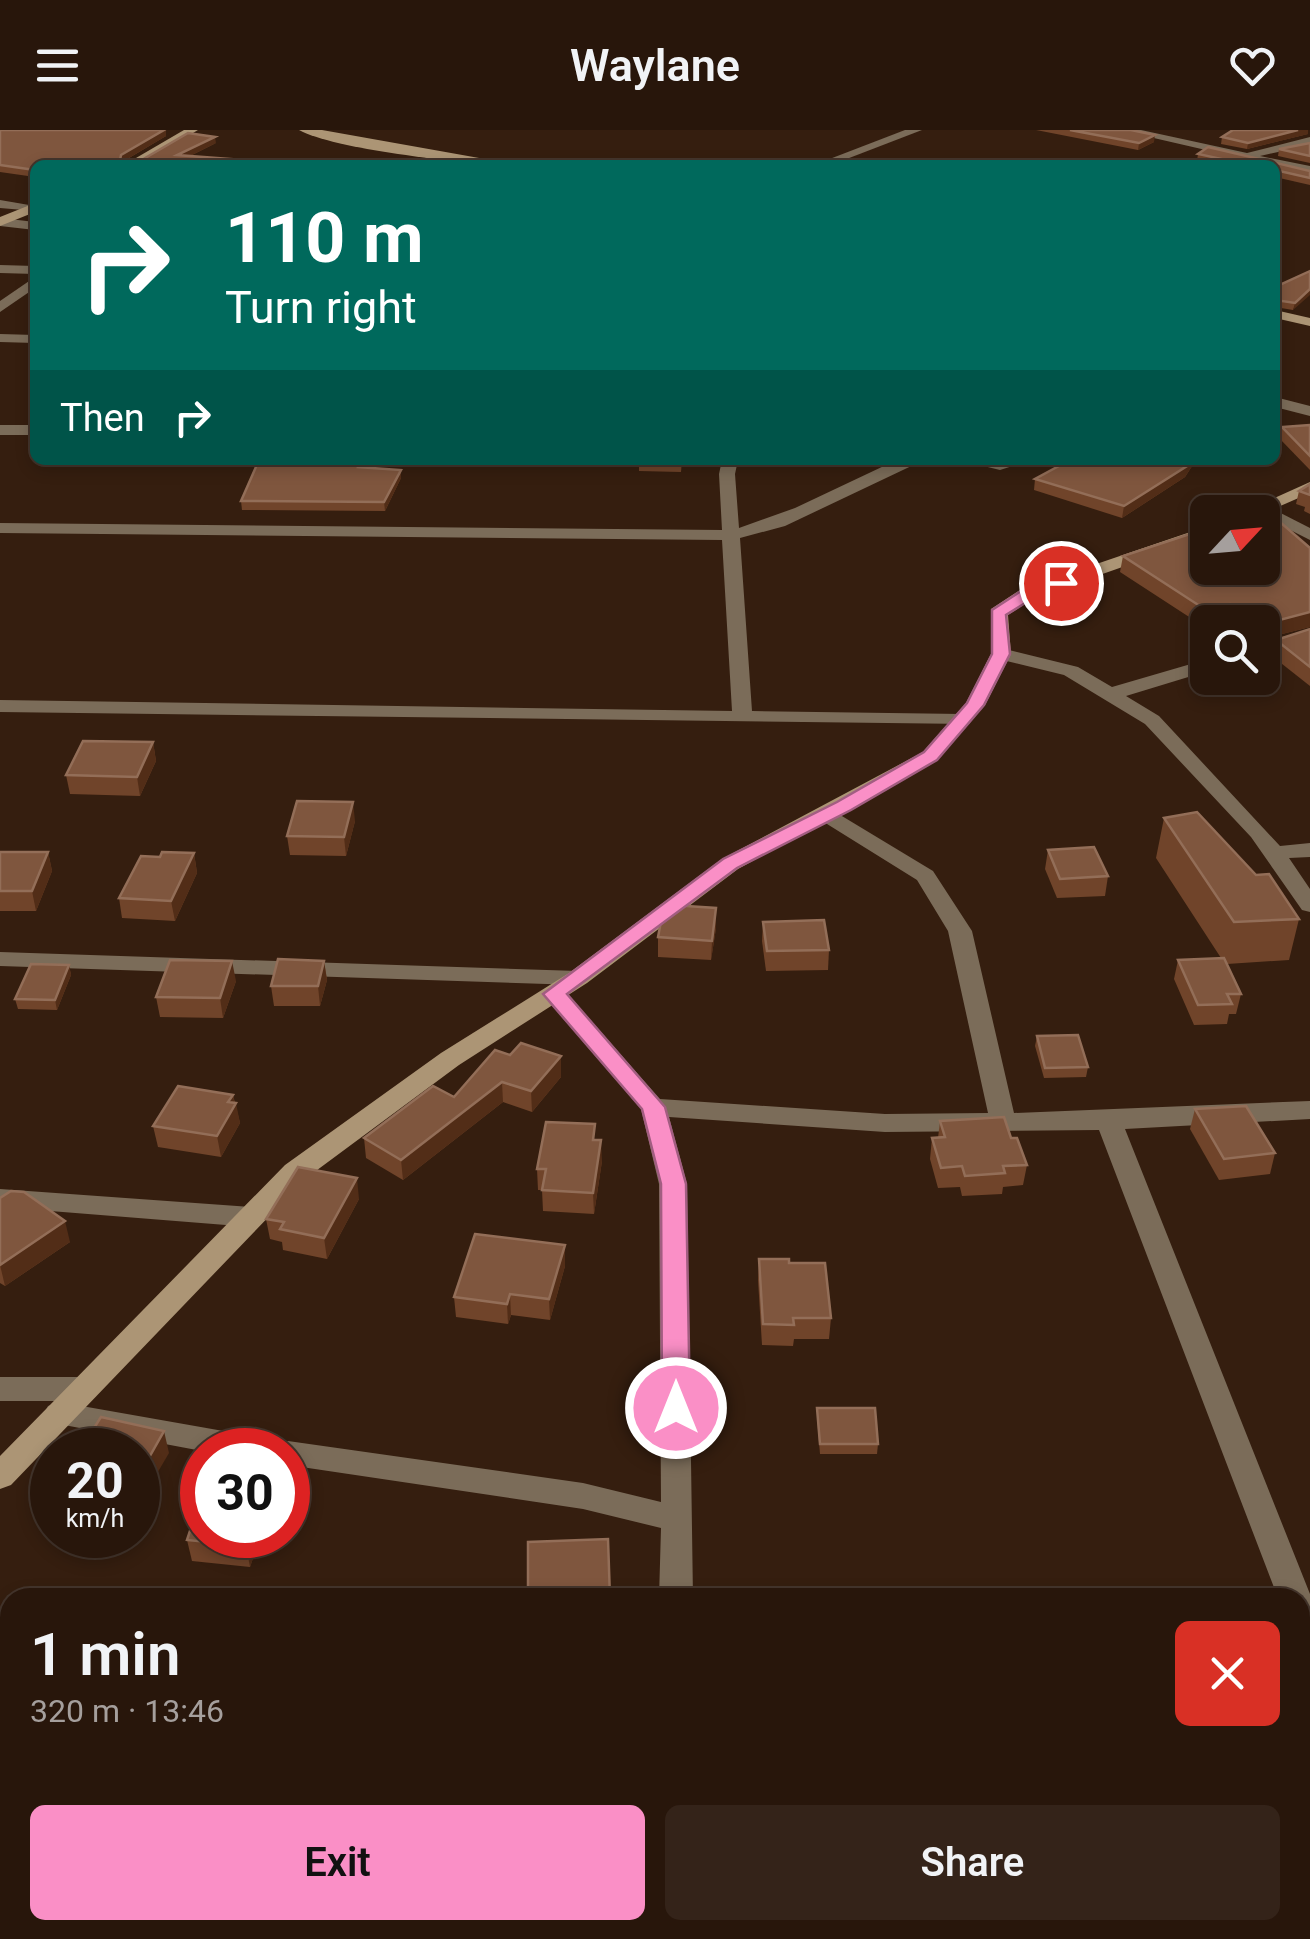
<!DOCTYPE html>
<meta charset="utf-8">
<style>
:root{--surface:#28160b;--page:#342319;--text:#f1f3f6;--muted:#a59f9d;--line:#44352c;--accent:#fa8fc6}
body{margin:0;font-family:Roboto,sans-serif;background:var(--page);color:var(--text);height:100vh;display:flex;flex-direction:column;font-size:38px;white-space:nowrap}
*{box-sizing:border-box;margin:0}
p{font-size:32px;color:var(--muted)}
.icon{flex:none;width:55px;height:55px;fill:none;stroke:currentColor;stroke-width:2;stroke-linecap:round;stroke-linejoin:round}
.map{position:relative;flex:1;overflow:hidden}
.drawer{position:absolute;left:0px;top:1458px;width:1310px;height:352px;display:flex;flex-direction:column;background:var(--surface);border-radius:30px 30px 0 0;box-shadow:0 5px 15px #0003,0 0 0 2px var(--line)}
.drawer>*{flex:none}
.top-card{position:absolute;left:30px;top:30px;width:1250px;height:305px;border-radius:15px;box-shadow:0 5px 15px #0003,0 0 0 2px var(--line);background:#00695c;color:#fff;overflow:hidden}
.needle{width:65px;rotate:64deg}
.buttons{position:absolute;left:1190px;top:365px;display:grid;gap:20px}
.buttons a{display:grid;place-items:center;width:90px;height:90px;border-radius:15px;background:var(--surface);box-shadow:0 5px 15px #0003,0 0 0 2px var(--line);font-size:50px}
.speed{position:absolute;left:30px;top:1298px;display:flex;gap:20px;font-size:50px;font-weight:700;text-align:center}
.speed>*{display:grid;place-content:center;width:130px;height:130px;border-radius:50%;background:var(--surface);box-shadow:0 5px 15px #0003,0 0 0 2px var(--line);line-height:1}
.speed small{font-size:25px;font-weight:400}
.speed .limit{border:15px solid #d22;background:#fff;color:#111}
.pin{position:absolute;display:grid;place-items:center;width:85px;height:85px;color:#fff;margin:-42px;border:5px solid #fff;border-radius:50%;box-shadow:0 2px 10px #0007}
.me{position:absolute;width:110px;margin:-55px;rotate:0deg;stroke-linejoin:round;filter:drop-shadow(0 0 8px #0008)}
.turn{display:flex;align-items:center;gap:35px;height:210px;padding:0 30px;font-size:45px}
.turn .icon{width:130px;height:130px;stroke-width:2.5}
.turn b{display:block;font-size:70px;line-height:85px}
.then{display:flex;align-items:center;height:95px;padding:0 30px;background:#0003;gap:20px;font-size:38px}
.round{display:grid;place-items:center;flex:none;width:105px;height:105px;border-radius:15px;background:var(--page)}
.head{display:flex;align-items:center;justify-content:space-between;height:170px;padding:0 30px}
h1{font-size:60px;font-weight:600;line-height:75px}
.cta{display:flex;gap:20px;margin-top:auto;padding:20px 30px}
.cta a{flex:1;height:115px;border-radius:15px;background:var(--accent);color:#111;font-size:40px;font-weight:600;line-height:115px;text-align:center}
.cta a+a{background:var(--page);color:var(--text)}
header{display:flex;justify-content:space-between;align-items:center;height:130px;padding:0 30px;background:var(--surface);font-size:45px;font-weight:600}
.map>svg:first-child{display:block}
</style>
<header><svg class="icon" aria-label="menu" viewBox="0 0 24 24"><path d="M4 6h16M4 12h16M4 18h16"/></svg>Waylane<svg class="icon" aria-label="heart" viewBox="0 0 24 24"><path d="M12 20l-8-8c-3-5 5-10 8-4 3-6 11-1 8 4z"/></svg></header>
<div class="map">
<svg width="1310" height="1809" viewBox="0 0 1310 1809">
<rect width="100%" height="100%" fill="#351e0f"/>
<g fill="none" stroke-linecap="round" stroke-linejoin="round">
<!-- street -->
<g fill="#7b6c59" fill-rule="evenodd">
<path d="M905,0H922L831,35H814Z"/>
<path d="M1119,0H1141L1247,23L1310,7V15L1260,26L1310,36V44Z"/>
<path d="M433,21L443,24L431,35H417Z"/>
<path d="M0,70L35,76V81L0,78Z"/>
<path d="M1,88L35,92V100L0,96Z"/>
<path d="M0,135L35,136V144L0,143Z"/>
<path d="M35,147V158L0,182V171Z"/>
<path d="M0,204L35,205V213L0,212Z"/>
<path d="M1275,267L1310,276V286L1275,277Z"/>
<rect x="0" y="295" width="35" height="10"/>
<path d="M722,330H738L735,344L739,398L795,378L886,335L900,330H924L785,396L740,408L752,581L962,584L972,590L969,594L0,582V570L732,581L722,410L0,403V393L722,400L719,344Z"/>
<path d="M959,330H1031L1000,340Z"/>
<path d="M1261,373L1310,398V410L1255,382L1252,378Z"/>
<path d="M1310,499V511L1262,525V513Z"/>
<path d="M1001,518L1078,537L1112,557L1208,529V541L1126,566L1159,586L1280,716L1310,713V727L1289,728L1310,759V782L1302,780L1251,707L1145,594L1064,545L994,528L991,524Z"/>
<path d="M827,677L933,741L972,801L1014,983L1310,971V989L1125,999L1310,1464V1520L1300,1517V1468H1278L1099,1000L885,1002L669,987L687,1054L693,1468H659L661,1398L583,1379L288,1335V1320L202,1321L48,1292L44,1284L48,1276L59,1272L263,1308L276,1316L288,1311L583,1353L661,1372L659,1054L641,979L542,864L545,859H563L660,969L885,984L988,983L948,801L917,750L819,689L816,684L819,679Z"/>
<path d="M0,822L578,841L590,848L578,855L0,836Z"/>
<path d="M0,1059L251,1077L261,1080L265,1087L261,1094L251,1097L0,1077Z"/>
<path d="M0,1247H84L95,1251L99,1259L95,1267L84,1271H0Z"/>
<path d="M1310,1530V1560L1300,1562V1532Z"/>
<path d="M0,1766H10V1800H16L0,1802Z"/>
<path d="M320,1800H542L546,1809H324Z"/>
<rect x="651" y="1800" width="38" height="9"/>
</g>
<!-- secondary -->
<g fill="#ac9575" fill-rule="evenodd">
<path d="M184,0H198L139,35H124Z"/>
<path d="M299,0H322L518,35C473,35 335,20 299,0Z"/>
<path d="M35,73V82L0,96V87Z"/>
<path d="M1275,180L1310,188V196L1275,188Z"/>
<path d="M1310,352V363L1262,384L1243,382Z"/>
<path d="M1208,396V407L1034,468L1008,485L1011,524L985,575L937,630L738,739L587,853L459,935L305,1049L11,1355L0,1359V1326L285,1035L441,923L569,843L722,729L923,622L966,573L991,524V479L1020,460Z"/>
</g>
</g>
<!-- wall -->
<g fill="#70442a">
<path d="M0,0L165,1L166,6L124,31H140L216,13L190,26L230,29L35,35V47L0,42Z"/>
<path d="M1036,0H1131L1154,12L1138,20Z"/>
<path d="M1308,4L1247,19L1221,14L1222,7Z"/>
<path d="M1310,13V33L1278,26L1279,19Z"/>
<path d="M1208,17L1310,41V55L1275,47V35H1216L1197,31L1198,24Z"/>
<path d="M1310,141L1293,180L1275,177V157Z"/>
<path d="M1310,295V340L1279,308L1282,297Z"/>
<path d="M639,330H682L681,342L639,341Z"/>
<path d="M1070,330H1196L1185,347L1122,388L1034,360L1035,349Z"/>
<path d="M361,338L401,340V348L385,381L242,380L241,371Z"/>
<path d="M1310,354V384L1304,381L1305,377L1296,374L1299,361Z"/>
<path d="M1310,418V497L1262,509V492H1230L1227,490L1208,492V495L1203,496L1120,442L1123,426Z"/>
<path d="M1310,499V556L1272,526L1276,510Z"/>
<path d="M153,612L156,631L140,666L70,664L66,645Z"/>
<path d="M1164,688L1299,789L1289,830L1227,834L1241,864L1236,884H1229L1227,894L1194,895L1174,849L1178,830L1221,828L1156,728Z"/>
<path d="M355,691L346,726L290,725L287,706Z"/>
<path d="M1048,720L1108,746L1105,766L1057,768L1045,739Z"/>
<path d="M0,722H48L52,741L36,781H0Z"/>
<path d="M194,723L197,743L175,791L122,788L119,768L160,727Z"/>
<path d="M763,792L829,820L828,840L766,841L762,811Z"/>
<path d="M716,798L711,830L658,827V807Z"/>
<path d="M324,831L327,850L320,876H274L271,856Z"/>
<path d="M69,835L71,845L57,880L18,879L15,869Z"/>
<path d="M236,851L223,888L160,887L156,867Z"/>
<path d="M1037,906L1088,937L1086,947L1044,948L1035,916Z"/>
<path d="M495,920L561,947L532,982L503,972L403,1050L366,1028L364,1008L454,967Z"/>
<path d="M233,965L240,993L221,1027L158,1017L153,996Z"/>
<path d="M1195,979L1275,1023L1270,1044L1219,1050L1190,999Z"/>
<path d="M940,991L1011,1008L1027,1035L1023,1055L1003,1057L1002,1064L962,1066L960,1057L938,1058L930,1029L932,1008H938Z"/>
<path d="M595,1010L602,1031L594,1084L543,1081L542,1060H538L537,1039Z"/>
<path d="M0,1068L70,1112L5,1156L0,1153Z"/>
<path d="M359,1069L327,1129L283,1120L282,1112L270,1109L266,1089Z"/>
<path d="M565,1115V1136L550,1190L511,1185L508,1194L456,1187L454,1167Z"/>
<path d="M759,1129L789,1133L831,1188L829,1209H794L793,1216L762,1215L758,1150Z"/>
<path d="M817,1278L878,1314L877,1324H820L817,1289Z"/>
<path d="M261,1405L250,1437L192,1431L187,1410Z"/>
</g>
<!-- shaded-wall -->
<g fill="#522d17">
<path d="M157,0H166V6L122,32L121,35V25Z"/>
<path d="M1297,0H1308V4L1247,19L1248,13Z"/>
<path d="M1155,5L1154,12L1138,20L1139,13Z"/>
<path d="M215,7L216,13L178,32L177,25Z"/>
<path d="M1310,159V165L1293,180L1295,173Z"/>
<path d="M1191,330H1196L1185,347L1122,388L1124,376Z"/>
<path d="M401,340V348L385,381L384,372Z"/>
<path d="M1230,474L1227,490L1216,492H1208V495L1203,496L1206,480Z"/>
<path d="M1310,482V497L1262,509V497L1264,494Z"/>
<path d="M153,612L156,631L140,666L137,647Z"/>
<path d="M353,672L355,691L346,726L344,707Z"/>
<path d="M48,722L52,741L36,781L32,761Z"/>
<path d="M194,723L197,743L175,791L171,771Z"/>
<path d="M716,778V798L711,830L712,811Z"/>
<path d="M232,831L236,851L223,888L220,868Z"/>
<path d="M324,831L327,850L320,876L318,856Z"/>
<path d="M69,835L71,845L57,880L55,870Z"/>
<path d="M561,926V947L532,982L531,961Z"/>
<path d="M502,952L503,972L403,1050L401,1030Z"/>
<path d="M233,965L235,976L236,973L240,993L221,1027L217,1006L228,972Z"/>
<path d="M601,1010L602,1031L594,1084L593,1063Z"/>
<path d="M357,1048L359,1069L327,1129L324,1108Z"/>
<path d="M65,1091L70,1112L5,1156L0,1135Z"/>
<path d="M565,1115V1136L550,1190L549,1169Z"/>
<path d="M510,1164L511,1185L508,1194L507,1174Z"/>
<path d="M164,1301L169,1323L138,1376V1347Z"/>
<path d="M250,1405H261L250,1437L246,1416Z"/>
</g>
<!-- building -->
<g fill="#7f563e" stroke="#936e58" stroke-width="2.5">
<path d="M0,0H164L121,25L120,30L140,31L188,3L215,7L177,25L230,29L221,35H35V40L0,35Z"/>
<path d="M1070,0H1131L1155,5L1139,13Z"/>
<path d="M1233,0H1298L1248,13L1222,7Z"/>
<path d="M1310,13V26L1279,19Z"/>
<path d="M1208,17L1310,41V48L1275,40V35H1249L1198,24Z"/>
<path d="M767,31L785,35H764Z"/>
<path d="M1310,141V159L1295,173L1275,170V157Z"/>
<path d="M1310,295V326L1282,297Z"/>
<path d="M259,330H360L358,337L401,340L384,372L241,371Z"/>
<path d="M639,330H681V332Z"/>
<path d="M1070,330H1191L1187,336L1124,376L1035,349Z"/>
<path d="M1310,354V365L1299,361Z"/>
<path d="M1265,379L1310,418V482L1264,494L1262,497V492H1253L1230,474L1206,480L1123,426L1208,398V438H1262V382H1256Z"/>
<path d="M1310,499V537L1276,510Z"/>
<path d="M83,611L153,612L137,647L66,645Z"/>
<path d="M297,671L353,672L344,707L287,706Z"/>
<path d="M1197,682L1256,745L1269,744L1299,789L1234,792L1164,688Z"/>
<path d="M1094,717L1108,746L1060,749L1048,720Z"/>
<path d="M0,722H48L32,761H0Z"/>
<path d="M162,722L194,723L171,771L119,768L141,726L160,727Z"/>
<path d="M671,775L716,778L712,811L658,807L663,781Z"/>
<path d="M824,790L829,820L767,821L763,792Z"/>
<path d="M1224,828L1241,864H1227L1232,874L1198,875L1178,830Z"/>
<path d="M278,829L324,831L318,856H271Z"/>
<path d="M170,830L232,831L220,868L156,867Z"/>
<path d="M31,834L69,835L55,870L15,869Z"/>
<path d="M1078,905L1088,937L1045,938L1037,906Z"/>
<path d="M521,913L561,926L531,961L502,952L401,1030L364,1008L433,956L454,967L495,920L510,925Z"/>
<path d="M178,956L233,965L228,972L236,973L217,1006L153,996Z"/>
<path d="M1246,976L1275,1023L1224,1029L1195,979Z"/>
<path d="M1004,987L1011,1008H1017L1027,1035L1003,1036L1005,1043L965,1046L962,1036L941,1038L932,1008L945,1007L940,991Z"/>
<path d="M546,992L595,994L593,1010H601L593,1063L542,1060L546,1039H537Z"/>
<path d="M298,1037L357,1048L324,1108L280,1099L284,1092L266,1089Z"/>
<path d="M11,1061L24,1062L65,1091L0,1135V1068Z"/>
<path d="M475,1104L565,1115L549,1169L510,1164L507,1174L454,1167Z"/>
<path d="M759,1129H789V1133H825L831,1188H793L794,1195L763,1194Z"/>
<path d="M817,1278H875L878,1314H820Z"/>
<path d="M101,1287L164,1301L138,1347V1320H80Z"/>
<path d="M202,1364V1405H250L246,1416L187,1410Z"/>
<path d="M608,1409L610,1468H528V1412Z"/>
<path d="M10,1800H77V1801L268,1800V1809H8Z"/>
<path d="M721,1800H823L824,1809H722Z"/>
<path d="M380,1805V1809H302Z"/>
</g>
<!-- route -->
<path fill="#fa8fc6" stroke="#a25d81" stroke-width="2.5" d="M1055,449L1069,453L1033,468L1006,485L1010,524L984,575L937,630L851,680L737,738L567,864L665,977L686,1054L690,1278L686,1285L676,1288L666,1285L662,1278L661,1054L642,979L543,864L723,729L837,672L924,622L967,573L992,524V480L1021,461Z"/>
</svg>
<div class="buttons">
<a><svg class="needle" viewBox="-14 -14 28 28"><path d="M0-13l5 13h-10z" fill="#e53935"/><path d="M0 13l5-13h-10z" fill="#a59f9d"/></svg></a>
<a><svg class="icon" aria-label="search" viewBox="0 0 24 24"><circle cx="10" cy="10" r="6"/><path d="M15 15l6 6"/></svg></a>
</div>
<div class="speed"><div>20<small>km/h</small></div><div class="limit">30</div></div>
<div class="pin" style="left:1061px;top:453px;background:#d93025"><svg class="icon" aria-label="arrive" viewBox="0 0 24 24"><path d="M6 21V4h12l-3 4 3 4H6"/></svg></div>
<svg class="me" style="left:676px;top:1278px" viewBox="-20 -20 40 40"><circle r="17" fill="#fa8fc6" stroke="#fff" stroke-width="3"/><path d="M0-11L8 9 0 5-8 9z" fill="#fff"/></svg>
<div class="top-card">
<div class="turn"><svg class="icon" aria-label="right" viewBox="0 0 24 24"><path d="M7 20v-9h11M14 6l5 5-5 5"/></svg><div><b>110 m</b>Turn right</div></div>
<div class="then">Then<svg class="icon" aria-label="right" viewBox="0 0 24 24"><path d="M7 20v-9h11M14 6l5 5-5 5"/></svg></div>
</div>
<section class="drawer">
<div class="head"><div><h1>1 min</h1><p>320 m · 13:46</p></div><a class="round" style="background:#d93025;color:#fff"><svg class="icon" aria-label="close" viewBox="0 0 24 24"><path d="M6 6l12 12M18 6L6 18"/></svg></a></div>
<div class="cta"><a>Exit</a><a>Share</a></div>
</section>
</div>
